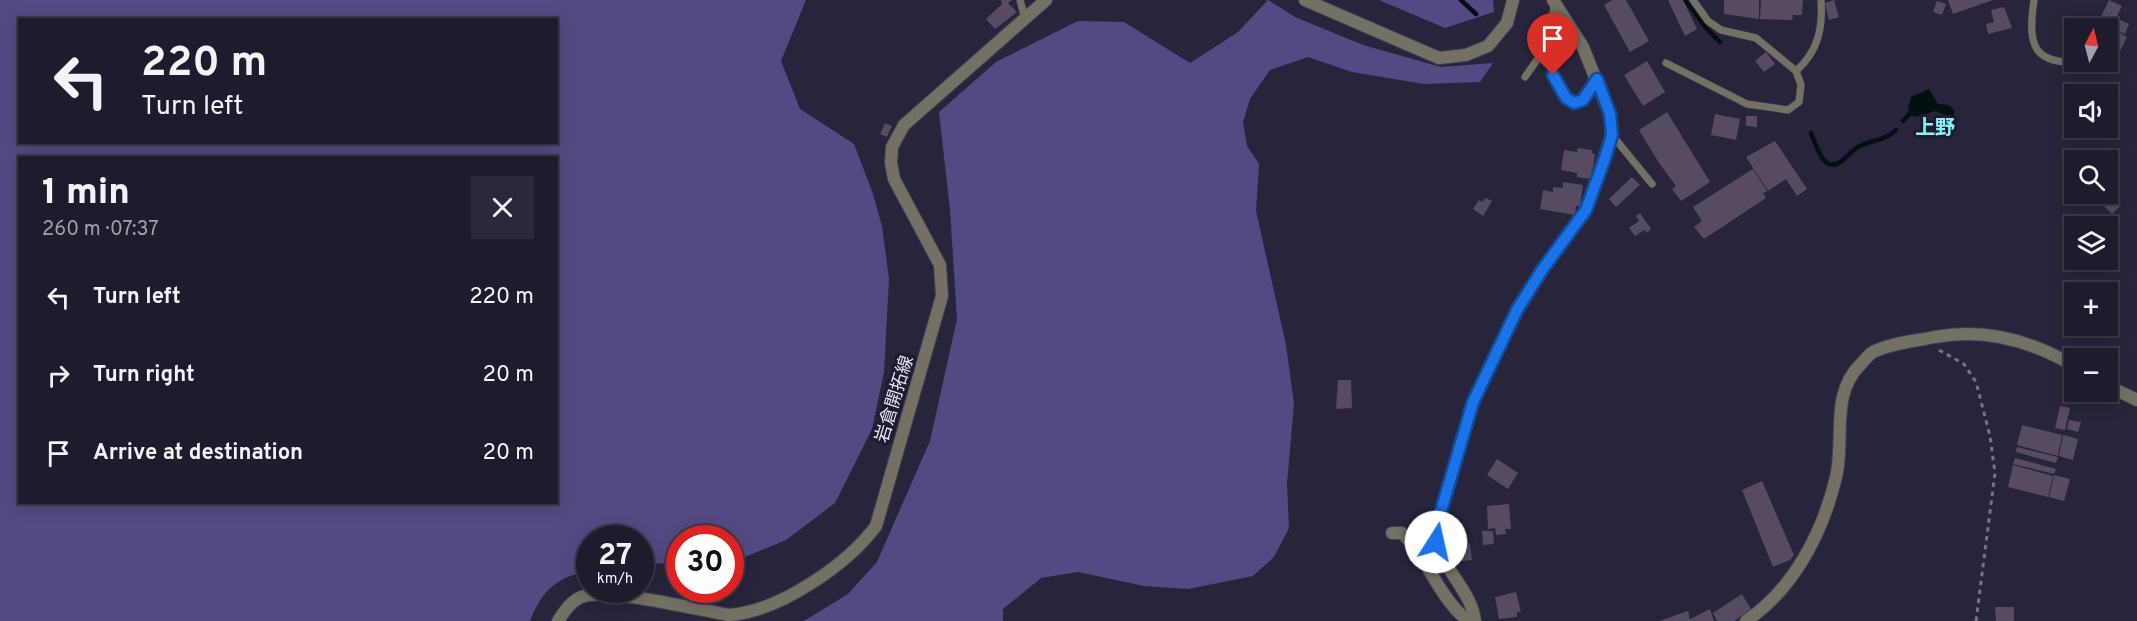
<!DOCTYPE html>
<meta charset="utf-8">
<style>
:root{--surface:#1e1b2d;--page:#2b2839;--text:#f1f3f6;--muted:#a1a1aa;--line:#3c3949}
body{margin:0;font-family:Overpass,"Noto Sans JP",sans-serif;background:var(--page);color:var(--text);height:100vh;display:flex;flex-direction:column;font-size:22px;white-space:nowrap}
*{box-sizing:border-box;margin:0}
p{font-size:20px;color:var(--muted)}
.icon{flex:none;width:33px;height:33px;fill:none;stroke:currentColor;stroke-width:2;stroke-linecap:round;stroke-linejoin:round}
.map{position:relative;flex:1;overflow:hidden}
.sheet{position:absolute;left:18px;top:156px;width:540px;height:348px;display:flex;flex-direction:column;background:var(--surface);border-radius:0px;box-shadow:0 3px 15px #0003,0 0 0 2px var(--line)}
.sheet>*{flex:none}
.hud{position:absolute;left:18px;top:18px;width:540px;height:126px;border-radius:0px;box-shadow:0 3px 15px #0003,0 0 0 2px var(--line);background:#1e1b2d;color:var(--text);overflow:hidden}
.needle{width:39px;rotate:7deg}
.controls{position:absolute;left:2064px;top:18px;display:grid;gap:12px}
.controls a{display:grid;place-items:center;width:54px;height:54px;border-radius:0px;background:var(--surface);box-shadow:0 3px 15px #0003,0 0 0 2px var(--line);font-size:30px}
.speed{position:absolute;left:576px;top:525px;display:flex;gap:12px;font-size:30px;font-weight:700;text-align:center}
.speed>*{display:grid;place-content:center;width:78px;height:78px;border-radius:50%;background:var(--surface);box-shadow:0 3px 15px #0003,0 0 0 2px var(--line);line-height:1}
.speed small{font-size:15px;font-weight:400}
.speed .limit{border:9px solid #d22;background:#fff;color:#111}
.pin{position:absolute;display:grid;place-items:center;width:51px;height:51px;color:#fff;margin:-62px -26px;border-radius:50% 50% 50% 0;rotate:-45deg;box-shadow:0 0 6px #0007}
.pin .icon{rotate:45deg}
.me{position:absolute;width:66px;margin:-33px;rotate:10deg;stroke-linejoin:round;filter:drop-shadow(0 0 4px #0008)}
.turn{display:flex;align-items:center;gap:21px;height:126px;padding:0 24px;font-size:27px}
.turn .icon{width:78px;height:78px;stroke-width:2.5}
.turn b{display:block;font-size:42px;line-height:51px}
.round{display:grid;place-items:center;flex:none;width:63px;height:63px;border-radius:0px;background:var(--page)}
.summary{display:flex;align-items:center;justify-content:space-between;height:102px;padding:0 24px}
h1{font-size:36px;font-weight:800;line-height:45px}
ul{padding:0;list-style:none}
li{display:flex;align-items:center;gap:18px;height:78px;padding:0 24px}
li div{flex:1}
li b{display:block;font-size:22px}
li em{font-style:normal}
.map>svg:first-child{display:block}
</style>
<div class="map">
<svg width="2137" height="621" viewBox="0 0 2137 621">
<rect width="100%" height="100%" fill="#28243c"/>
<!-- forest -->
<g fill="#544a83" fill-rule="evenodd">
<path d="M0,0H806L781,61L800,109L854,144L873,194L882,226L889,279L884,372L872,429L835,503L786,540L735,561L731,562L730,538H680L679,563L641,564L640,538H590L589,570C555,579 543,589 530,621H0ZM20,20H556V142H20ZM20,158H556V502H20Z"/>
<path d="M1268,0L1295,17L1363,45L1441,67L1493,63L1480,82L1424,84L1352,72L1308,57L1270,70L1250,99L1243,122L1247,146L1259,164L1256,211L1286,345L1294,404L1287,483L1289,528L1274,557L1253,576L1188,589L1144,586L1078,572L1041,578L1003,609V621H804L848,594L877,562L930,441L957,319L950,210L939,112L996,62L1078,21L1124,22L1190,63L1238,32Z"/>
<path d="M1379,0H1493L1494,12L1445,28Z"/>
</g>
<!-- water -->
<path fill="#040f12" d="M1929,89L1938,104L1949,105L1954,110V118L1935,111L1917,117L1910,115L1908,108L1911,97Z"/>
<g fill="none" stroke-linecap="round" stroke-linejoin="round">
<!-- stream -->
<g stroke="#040f12" stroke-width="4.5">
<path d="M1461,0L1476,14"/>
<path d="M1685,0L1706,28L1720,42"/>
<path d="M1903,121L1912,111"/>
<path d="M1811,133C1817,147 1824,176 1843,160C1849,155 1854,148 1862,145C1874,140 1886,140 1896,130"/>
</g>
</g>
<!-- building -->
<g fill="#574b64">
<path d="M1001,0H1012L1008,3L1017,12L995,29L986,19L1002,4Z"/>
<path d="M1612,0H1626L1649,41L1630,52L1604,5Z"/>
<path d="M1668,0H1683L1697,29L1685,36Z"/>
<path d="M1724,0H1759V19L1724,14Z"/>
<path d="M1761,0H1803L1802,15H1793L1792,20L1760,19Z"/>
<path d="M1834,0L1839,17L1829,20L1825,3Z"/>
<path d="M1948,0H1993L1953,14Z"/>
<path d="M2109,0L2122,6L2116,18L2129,24L2125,34L2099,21Z"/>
<path d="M1937,1L1946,4L1942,15L1933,12Z"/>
<path d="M2004,7L2012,28L1988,34L1986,24L1994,22L1991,10Z"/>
<path d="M2116,30L2127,37L2119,53L2108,47Z"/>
<path d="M1766,52L1775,64L1764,72L1755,61Z"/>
<path d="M1647,61L1665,92L1643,106L1624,75Z"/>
<path d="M1667,112L1710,182L1681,201L1672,189L1676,186L1659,163L1639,130Z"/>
<path d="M1715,114L1740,119L1736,140L1711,135Z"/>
<path d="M1746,116H1757V127L1746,126Z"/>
<path d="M885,123L892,126L887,137L880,134Z"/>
<path d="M1775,141L1807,189L1797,196L1786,179L1768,191L1746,157Z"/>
<path d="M1578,148L1592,150V153L1595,154L1591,179L1577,177V173L1561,170L1564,150L1577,152Z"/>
<path d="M1753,169L1767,191L1763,193L1766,198L1704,239L1694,227L1702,221L1693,207Z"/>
<path d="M1632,177L1640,185L1616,207L1609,199Z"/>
<path d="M1563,182L1583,185L1580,206H1576L1575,215L1540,209L1543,190L1553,192V187L1563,188Z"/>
<path d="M2113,196L2121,205L2112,214L2103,205Z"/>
<path d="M1486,198L1492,201L1483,216L1473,209L1479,200L1482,202Z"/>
<path d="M1640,213L1651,229L1647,233L1644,230L1635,236L1629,228L1639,221L1636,216Z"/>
<path d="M1338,380H1351L1352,408L1336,409Z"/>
<path d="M2060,406L2070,408L2065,430L2055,428Z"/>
<path d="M2069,420L2081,422L2078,432L2067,429Z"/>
<path d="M2022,425L2062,435L2058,456L2017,445Z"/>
<path d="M2063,435L2078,439L2073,460L2059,456Z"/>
<path d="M2017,447L2058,457L2056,463L2016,452Z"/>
<path d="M2015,458L2056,469L2054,474L2013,464Z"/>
<path d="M1497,459L1518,473L1508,489L1487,475Z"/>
<path d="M2013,465L2053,476L2048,497L2008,487Z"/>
<path d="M2054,475L2070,479L2064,501L2049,497Z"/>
<path d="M1762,481L1794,555L1790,560L1773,567L1742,490Z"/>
<path d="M1509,504L1511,529H1505L1506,534L1496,535L1495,528L1488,529L1487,506Z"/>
<path d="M1482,531H1493L1494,544L1483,545Z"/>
<path d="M1470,543L1472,560L1455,562L1453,545Z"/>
<path d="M1516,592L1521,612H1517V617L1499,619L1495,597Z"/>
<path d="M1742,594L1751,609L1734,621H1717L1713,613Z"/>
<path d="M1995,607H2014V621H1996Z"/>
<path d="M1710,609L1714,621H1659L1688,611L1690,619Z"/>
</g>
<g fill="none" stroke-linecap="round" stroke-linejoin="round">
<defs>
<g id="service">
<path d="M1020,0L1025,19"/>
<path d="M2034,0C2027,49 2034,65 2086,62"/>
<path d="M1544,50L1566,98L1574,103L1583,100L1596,80"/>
<path d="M1666,63L1747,104L1788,110L1799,102L1801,85L1796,71L1756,38L1721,30L1708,21L1693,0"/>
<path d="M1796,71C1818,52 1823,28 1821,0"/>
<path d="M1525,77L1544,50L1555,4"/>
<path d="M1612,135L1652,184"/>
</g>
<g id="minor">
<path d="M1305,0L1439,58L1466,55L1488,46L1507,23L1513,0"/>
<path d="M2108,386L2137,400"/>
<path d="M1392,533H1402C1428,559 1439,598 1468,621"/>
<path d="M558,621C564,612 570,602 581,597C607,587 698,610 729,615C778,612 847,565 876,526L942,296L940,265L894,179L891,163L892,147L904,125L1046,0"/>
<path d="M1475,621C1471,587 1436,567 1436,528L1473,402L1517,311L1542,270L1586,210L1612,135L1610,115L1583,47L1553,0"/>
<path d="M1746,621C1794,589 1823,532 1836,477C1845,439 1830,395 1860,365C1864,361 1868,355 1873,352C1890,343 1916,341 1935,337C1984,328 2032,341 2074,366"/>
</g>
</defs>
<!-- service casing -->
<use href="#service" stroke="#423f56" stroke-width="8"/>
<!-- minor casing -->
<use href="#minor" stroke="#423f56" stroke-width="14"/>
<!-- path -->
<path stroke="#767387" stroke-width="3" stroke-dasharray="4.5 4.5" stroke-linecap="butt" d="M1939,350L1964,364L1976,382L1990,436L1995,473L1976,621"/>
<!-- service -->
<use href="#service" stroke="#747064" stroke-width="7"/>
<!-- minor -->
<use href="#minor" stroke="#747064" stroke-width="12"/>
</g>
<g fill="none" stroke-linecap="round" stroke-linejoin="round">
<defs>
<path id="route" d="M1436,542V528L1473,402L1517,310L1542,270L1586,210L1605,158L1612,135L1610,114L1597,79L1583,100L1574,103L1566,98L1553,75"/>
</defs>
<!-- route casing -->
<use href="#route" stroke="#114b97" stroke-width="15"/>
<!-- route -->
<use href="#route" stroke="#1a73e8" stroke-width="10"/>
</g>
<g text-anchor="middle" stroke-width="6" stroke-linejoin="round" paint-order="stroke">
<!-- street labels -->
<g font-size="18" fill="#e5e4f3" stroke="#1e1b31">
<text transform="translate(894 399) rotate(-73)" y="6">岩倉開拓線</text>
</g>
<!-- neighbourhood labels -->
<g font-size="20" font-weight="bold" fill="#87f3f6" stroke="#1e1b31">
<text x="1935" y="134">上野</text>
</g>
</g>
</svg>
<div class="controls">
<a><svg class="needle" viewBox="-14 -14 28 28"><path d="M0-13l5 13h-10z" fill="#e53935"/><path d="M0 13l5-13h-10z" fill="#a1a1aa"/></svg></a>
<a><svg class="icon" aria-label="sound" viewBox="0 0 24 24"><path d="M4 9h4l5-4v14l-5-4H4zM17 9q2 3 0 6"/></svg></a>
<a><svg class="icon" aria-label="search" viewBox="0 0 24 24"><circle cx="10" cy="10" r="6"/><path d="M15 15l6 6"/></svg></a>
<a><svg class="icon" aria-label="layers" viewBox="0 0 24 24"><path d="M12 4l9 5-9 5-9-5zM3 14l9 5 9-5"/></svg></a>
<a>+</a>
<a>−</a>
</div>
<div class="speed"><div>27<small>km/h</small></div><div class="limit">30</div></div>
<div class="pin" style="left:1553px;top:75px;background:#d93025"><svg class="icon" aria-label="arrive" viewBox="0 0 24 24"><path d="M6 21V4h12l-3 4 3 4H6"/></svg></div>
<svg class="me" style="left:1436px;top:542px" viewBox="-20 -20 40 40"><circle r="19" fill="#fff"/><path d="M0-13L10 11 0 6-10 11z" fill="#1a73e8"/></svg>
<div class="hud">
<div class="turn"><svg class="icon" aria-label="left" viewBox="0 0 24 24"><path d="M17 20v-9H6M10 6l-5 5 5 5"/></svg><div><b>220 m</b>Turn left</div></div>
</div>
<section class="sheet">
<div class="summary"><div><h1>1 min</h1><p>260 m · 07:37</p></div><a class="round"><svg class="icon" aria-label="close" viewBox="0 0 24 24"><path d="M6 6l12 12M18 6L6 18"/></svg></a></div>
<ul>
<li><svg class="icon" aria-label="left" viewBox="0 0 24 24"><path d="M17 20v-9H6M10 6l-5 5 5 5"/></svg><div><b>Turn left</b></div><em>220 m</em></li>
<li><svg class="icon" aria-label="right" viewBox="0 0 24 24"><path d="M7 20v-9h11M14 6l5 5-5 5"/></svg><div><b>Turn right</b></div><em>20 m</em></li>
<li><svg class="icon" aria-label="arrive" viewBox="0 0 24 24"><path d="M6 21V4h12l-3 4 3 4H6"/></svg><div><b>Arrive at destination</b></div><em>20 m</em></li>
</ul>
</section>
</div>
